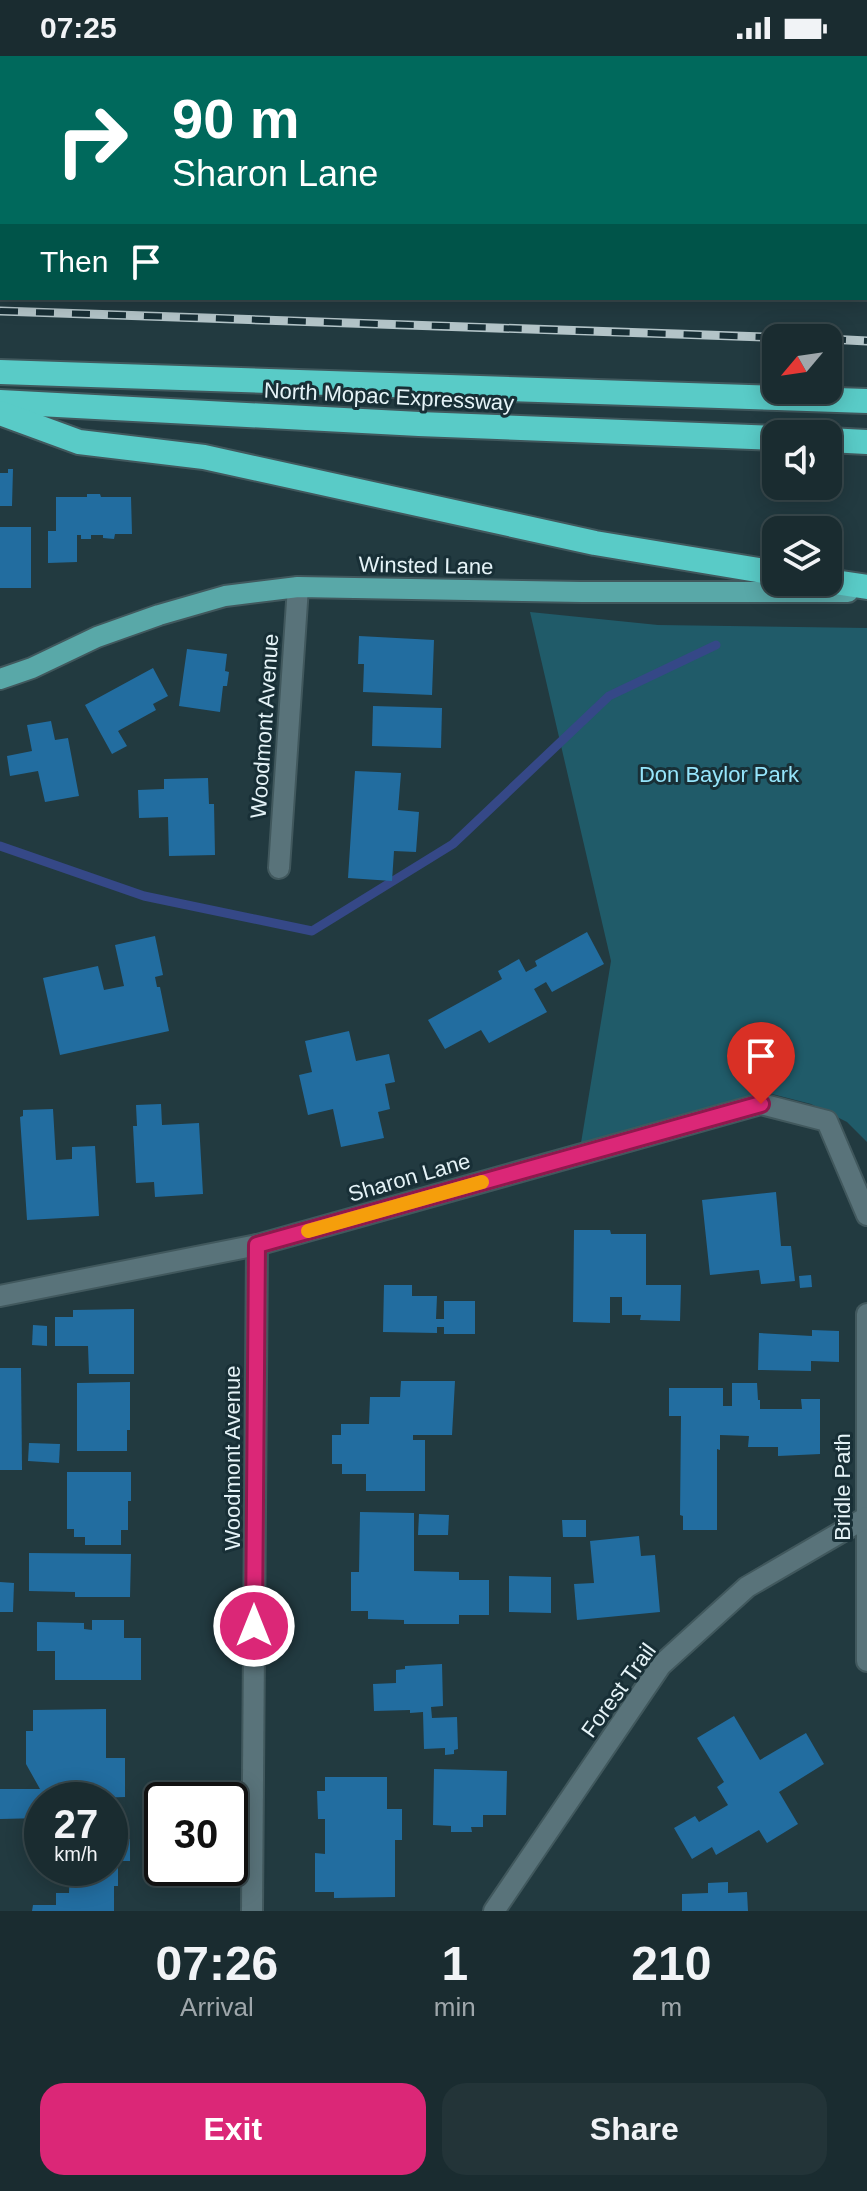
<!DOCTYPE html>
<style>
:root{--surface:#1a2c30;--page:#233438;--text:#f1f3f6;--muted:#9fa7ab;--line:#38484c;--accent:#db2777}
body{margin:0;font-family:Helvetica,sans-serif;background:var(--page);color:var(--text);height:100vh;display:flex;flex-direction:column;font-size:30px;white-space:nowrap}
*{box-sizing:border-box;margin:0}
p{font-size:26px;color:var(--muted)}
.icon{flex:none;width:44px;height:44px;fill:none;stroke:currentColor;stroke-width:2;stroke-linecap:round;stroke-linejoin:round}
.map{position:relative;height:1855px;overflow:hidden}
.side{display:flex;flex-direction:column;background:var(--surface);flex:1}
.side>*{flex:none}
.hud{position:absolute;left:0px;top:0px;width:868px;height:244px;box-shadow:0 4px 20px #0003,0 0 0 2px var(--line);background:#00695c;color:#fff;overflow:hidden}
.needle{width:52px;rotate:241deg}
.tools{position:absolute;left:762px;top:268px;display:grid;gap:16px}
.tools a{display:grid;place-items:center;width:80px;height:80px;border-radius:16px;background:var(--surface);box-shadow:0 4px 20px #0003,0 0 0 2px var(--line);font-size:40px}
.speed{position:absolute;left:24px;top:1726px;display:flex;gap:16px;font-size:40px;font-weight:700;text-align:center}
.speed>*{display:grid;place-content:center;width:104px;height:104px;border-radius:50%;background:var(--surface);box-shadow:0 4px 20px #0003,0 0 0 2px var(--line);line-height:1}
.speed small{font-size:20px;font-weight:400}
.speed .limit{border:4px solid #111;border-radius:12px;background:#fff;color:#111}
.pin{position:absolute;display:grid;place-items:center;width:68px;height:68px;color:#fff;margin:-82px -34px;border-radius:50% 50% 50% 0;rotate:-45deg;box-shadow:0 0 8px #0007}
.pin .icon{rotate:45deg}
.me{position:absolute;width:88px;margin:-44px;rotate:0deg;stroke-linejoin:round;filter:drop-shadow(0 0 6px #0008)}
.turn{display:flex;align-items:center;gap:28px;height:168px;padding:0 40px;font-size:36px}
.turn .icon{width:104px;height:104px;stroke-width:2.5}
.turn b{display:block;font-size:56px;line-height:68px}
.then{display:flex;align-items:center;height:76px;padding:0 40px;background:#0003;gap:16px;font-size:30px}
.eta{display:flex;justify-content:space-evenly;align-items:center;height:136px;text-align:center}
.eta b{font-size:48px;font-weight:700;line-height:56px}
.action{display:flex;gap:16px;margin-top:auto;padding:16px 40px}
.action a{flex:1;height:92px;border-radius:24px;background:var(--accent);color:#fff;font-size:32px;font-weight:700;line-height:92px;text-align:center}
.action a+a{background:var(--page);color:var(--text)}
.status{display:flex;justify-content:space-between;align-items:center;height:56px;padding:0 40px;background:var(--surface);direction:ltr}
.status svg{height:22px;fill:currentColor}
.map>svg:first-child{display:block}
</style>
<div class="status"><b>07:25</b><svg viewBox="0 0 49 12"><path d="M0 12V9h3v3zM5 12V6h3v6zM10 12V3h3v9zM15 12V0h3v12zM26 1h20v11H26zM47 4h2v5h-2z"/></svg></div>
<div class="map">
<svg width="867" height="1855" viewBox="0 0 867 1855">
<rect width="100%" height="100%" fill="#223a40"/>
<!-- green -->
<path fill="#205b69" d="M530,556L658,569L867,572V1086L847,1066L811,1048L768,1037L581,1087L611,905Z"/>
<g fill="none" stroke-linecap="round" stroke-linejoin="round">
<!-- stream -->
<path stroke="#354887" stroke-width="9" d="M0,790L144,840L312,875L453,788L609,640L716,589"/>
</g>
<!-- building -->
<g fill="#226da0">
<path d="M8,413H13L12,450H0V417H8Z"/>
<path d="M87,438H100L101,441H131L132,478H115L114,483L103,482V479H91V483H81V479H77V506L48,507V475H56V441H87Z"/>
<rect x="0" y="471" width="31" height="61"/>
<path d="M359,580L434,584L432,639L363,636L364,608H358Z"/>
<path d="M187,593L227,598L225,615L229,616L227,630H223L220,656L179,650Z"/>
<path d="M153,612L168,640L153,648L156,654L118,675L127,690L112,698L85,649Z"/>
<path d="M373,650L442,652L441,692L372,690Z"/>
<path d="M51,665L55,684L68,682L79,740L45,746L38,715L10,720L7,700L32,695L27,669Z"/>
<path d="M355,715L401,717L398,754L419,756L416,796L394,795L392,825L348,822Z"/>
<path d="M208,722L209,748H214L215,799L169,800L168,761L139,762L138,734L164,733V723Z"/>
<path d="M587,876L604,908L552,936L546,926L534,933L547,956L489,987L481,974L445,993L428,964L502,923L498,915L519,903L526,916L537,910L535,905Z"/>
<path d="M155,880L163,919L155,921L157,931H160L169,975L60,999L43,922L98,910L104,934L124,930L115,889Z"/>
<path d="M349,975L356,1005L389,998L395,1026L385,1028L390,1053L378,1056L384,1082L341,1091L333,1053L308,1059L299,1019L312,1016L305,985Z"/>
<path d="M161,1048L162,1069L199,1067L203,1138L155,1141L154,1126L136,1127L133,1070H137L136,1049Z"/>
<path d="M53,1053L56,1104L72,1103V1091L95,1090L99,1160L27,1164L20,1061L23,1060V1054Z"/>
<path d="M776,1136L781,1190H791L795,1225L761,1228L759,1214L710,1219L702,1144Z"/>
<path d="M574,1174H610L611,1178H646V1229H681L680,1265L640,1264L641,1259H622V1241H610V1267L573,1266Z"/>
<path d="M811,1219L812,1231L800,1232L799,1220Z"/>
<path d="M384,1229H412V1240H437L436,1263H444V1245H475V1278H444V1271H437V1277L383,1276Z"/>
<path d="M134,1253V1318H89L88,1290H55V1261H73V1254Z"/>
<path d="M33,1269L47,1270V1290L32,1289Z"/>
<path d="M812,1274L839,1275V1306L811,1305V1315L758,1314L759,1277L812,1280Z"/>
<path d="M0,1312H21L22,1414H0Z"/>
<path d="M401,1325H455L452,1379H413V1384H425V1435H366V1418H342V1408H332V1379H341V1368H369L370,1341H400Z"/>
<path d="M130,1326V1374H127V1395H77V1327Z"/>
<path d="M732,1327H757L758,1344H760V1353H802L801,1343H820V1398L778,1400V1391H748L749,1380L720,1379V1394L717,1393V1474H683V1460L680,1459L681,1360H669V1332H723V1350H732Z"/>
<path d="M29,1387L60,1388L59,1407L28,1405Z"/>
<path d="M67,1416H131V1445H128V1474H121V1489H85V1481H74V1473H67Z"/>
<path d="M360,1456L414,1457V1515L459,1516V1524H489V1559H459V1568H404V1564L368,1563V1555H351V1516H359Z"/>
<path d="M419,1458L449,1459L448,1479H418Z"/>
<path d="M562,1464H586V1481H563Z"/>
<path d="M639,1480L641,1500L655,1499L660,1556L577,1564L574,1528L594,1527L590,1485Z"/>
<path d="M29,1497L131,1498L130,1541H75V1536L29,1535Z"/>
<path d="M509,1520L551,1521V1557L509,1556Z"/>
<path d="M0,1526L14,1527L13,1556H0Z"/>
<path d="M92,1564H124V1582H141V1624H55V1595H37V1566L84,1567V1573L92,1574Z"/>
<path d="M442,1608L443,1650L431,1651L432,1662L457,1661L458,1693L454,1694V1698L445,1699V1692L424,1693L423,1656L410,1657V1654L374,1655L373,1628L396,1627V1614L405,1613V1610Z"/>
<path d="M106,1653V1702H125V1741L42,1744V1762L0,1763V1733H40L26,1708V1675H33V1654Z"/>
<path d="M734,1660L760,1704L806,1677L824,1708L779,1736L798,1768L767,1787L759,1774L716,1799L712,1791L692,1803L674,1772L695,1760L699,1766L728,1749L717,1731L724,1726L697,1682Z"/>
<path d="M434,1713L507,1715L506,1759H483V1771H471L472,1776H451V1770L433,1769Z"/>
<path d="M325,1721H387V1753H402V1784H395V1841L334,1842V1836H315V1797L325,1798V1763H318L317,1735H325Z"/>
<path d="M110,1783H130V1805H118V1830H114V1855H32L33,1849H56V1837H69L70,1812H110Z"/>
<path d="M728,1826V1837L747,1836L748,1855H682V1838L708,1837V1827Z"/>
</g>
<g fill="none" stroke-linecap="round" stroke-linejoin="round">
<defs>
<g id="minor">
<path d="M422,0V2"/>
<path d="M279,812L298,531"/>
<path d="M0,1240L257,1189L761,1048L827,1065L867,1159"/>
<path d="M867,1258V1605"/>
<path d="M252,1855L257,1189"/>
<path d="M494,1855L661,1609L747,1531L867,1461"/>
</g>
<path id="major" d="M0,623L32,612L97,581L159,559L225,540L298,531L581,536H848"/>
<g id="highway">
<path d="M866,161H867"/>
<path d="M0,163H2"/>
<path d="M866,186H867"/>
<path d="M0,198H2"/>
<path d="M866,228H867"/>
<path d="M0,316L867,345"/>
<path d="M0,346L419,368L776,382"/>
<path d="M0,357L79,386L204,401L595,487L776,517"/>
<path d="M828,384L867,386"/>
<path d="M828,525L867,531"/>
</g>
</defs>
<!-- minor casing -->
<use href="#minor" stroke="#41585d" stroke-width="24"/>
<!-- major casing -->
<use href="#major" stroke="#41585d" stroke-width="24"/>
<!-- highway casing -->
<use href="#highway" stroke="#41585d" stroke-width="28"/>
<!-- minor -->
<use href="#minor" stroke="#59737a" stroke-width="20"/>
<!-- major -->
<use href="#major" stroke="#59a8a8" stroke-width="20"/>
<!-- highway -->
<use href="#highway" stroke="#59cbc7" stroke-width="24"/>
<defs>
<g id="rail">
<path d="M0,255L791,282"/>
<path d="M828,283L867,285"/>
</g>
</defs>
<!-- rail casing -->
<use href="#rail" stroke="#b3c4c8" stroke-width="9"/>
<!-- rail -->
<use href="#rail" stroke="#182f36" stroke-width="6" stroke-dasharray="18" stroke-linecap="butt"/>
</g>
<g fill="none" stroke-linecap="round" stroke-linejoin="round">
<defs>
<path id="route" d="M254,1570L257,1189L761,1048"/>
</defs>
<!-- route casing -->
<use href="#route" stroke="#8e194d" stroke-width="20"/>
<!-- route -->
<use href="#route" stroke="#db2777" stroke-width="14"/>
<!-- slow -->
<path stroke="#f59e0b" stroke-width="14" d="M308,1175L482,1126"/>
</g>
<g text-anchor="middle" stroke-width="6" stroke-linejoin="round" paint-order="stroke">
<!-- street labels -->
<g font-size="22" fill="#e5f3f7" stroke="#182f36">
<text transform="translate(389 340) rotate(3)" y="8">North Mopac Expressway</text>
<text transform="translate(426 509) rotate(1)" y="8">Winsted Lane</text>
<text transform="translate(264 670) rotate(-86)" y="8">Woodmont Avenue</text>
<text transform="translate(409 1121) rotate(-16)" y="8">Sharon Lane</text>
<text transform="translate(232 1402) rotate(-90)" y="8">Woodmont Avenue</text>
<text transform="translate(842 1431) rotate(-90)" y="8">Bridle Path</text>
<text transform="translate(618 1634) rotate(-54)" y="8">Forest Trail</text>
</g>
<!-- park labels -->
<g font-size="22" fill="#96e5fb" stroke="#182f36">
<text x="719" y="726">Don Baylor Park</text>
</g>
</g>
</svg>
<div class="tools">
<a><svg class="needle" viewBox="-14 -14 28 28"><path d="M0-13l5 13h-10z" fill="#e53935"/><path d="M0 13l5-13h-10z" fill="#9fa7ab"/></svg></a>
<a><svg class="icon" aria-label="sound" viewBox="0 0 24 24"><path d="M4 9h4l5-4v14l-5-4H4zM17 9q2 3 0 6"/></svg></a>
<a><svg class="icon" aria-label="layers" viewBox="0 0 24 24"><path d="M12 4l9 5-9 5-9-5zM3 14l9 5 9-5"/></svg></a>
</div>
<div class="speed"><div>27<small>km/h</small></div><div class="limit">30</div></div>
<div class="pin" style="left:761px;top:1048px;background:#d93025"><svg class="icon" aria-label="arrive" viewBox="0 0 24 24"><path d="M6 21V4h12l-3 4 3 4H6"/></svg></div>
<svg class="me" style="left:254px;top:1570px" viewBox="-20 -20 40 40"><circle r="17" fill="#db2777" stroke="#fff" stroke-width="3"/><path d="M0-11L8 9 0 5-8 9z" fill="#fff"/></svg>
<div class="hud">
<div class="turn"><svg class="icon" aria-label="right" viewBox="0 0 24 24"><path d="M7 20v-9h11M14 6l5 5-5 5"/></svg><div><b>90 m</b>Sharon Lane</div></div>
<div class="then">Then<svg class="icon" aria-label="arrive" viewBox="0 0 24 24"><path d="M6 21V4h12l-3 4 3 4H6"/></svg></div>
</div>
</div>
<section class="side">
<div class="eta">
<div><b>07:26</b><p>Arrival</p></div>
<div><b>1</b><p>min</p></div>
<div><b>210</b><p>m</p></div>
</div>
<div class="action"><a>Exit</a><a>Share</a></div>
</section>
